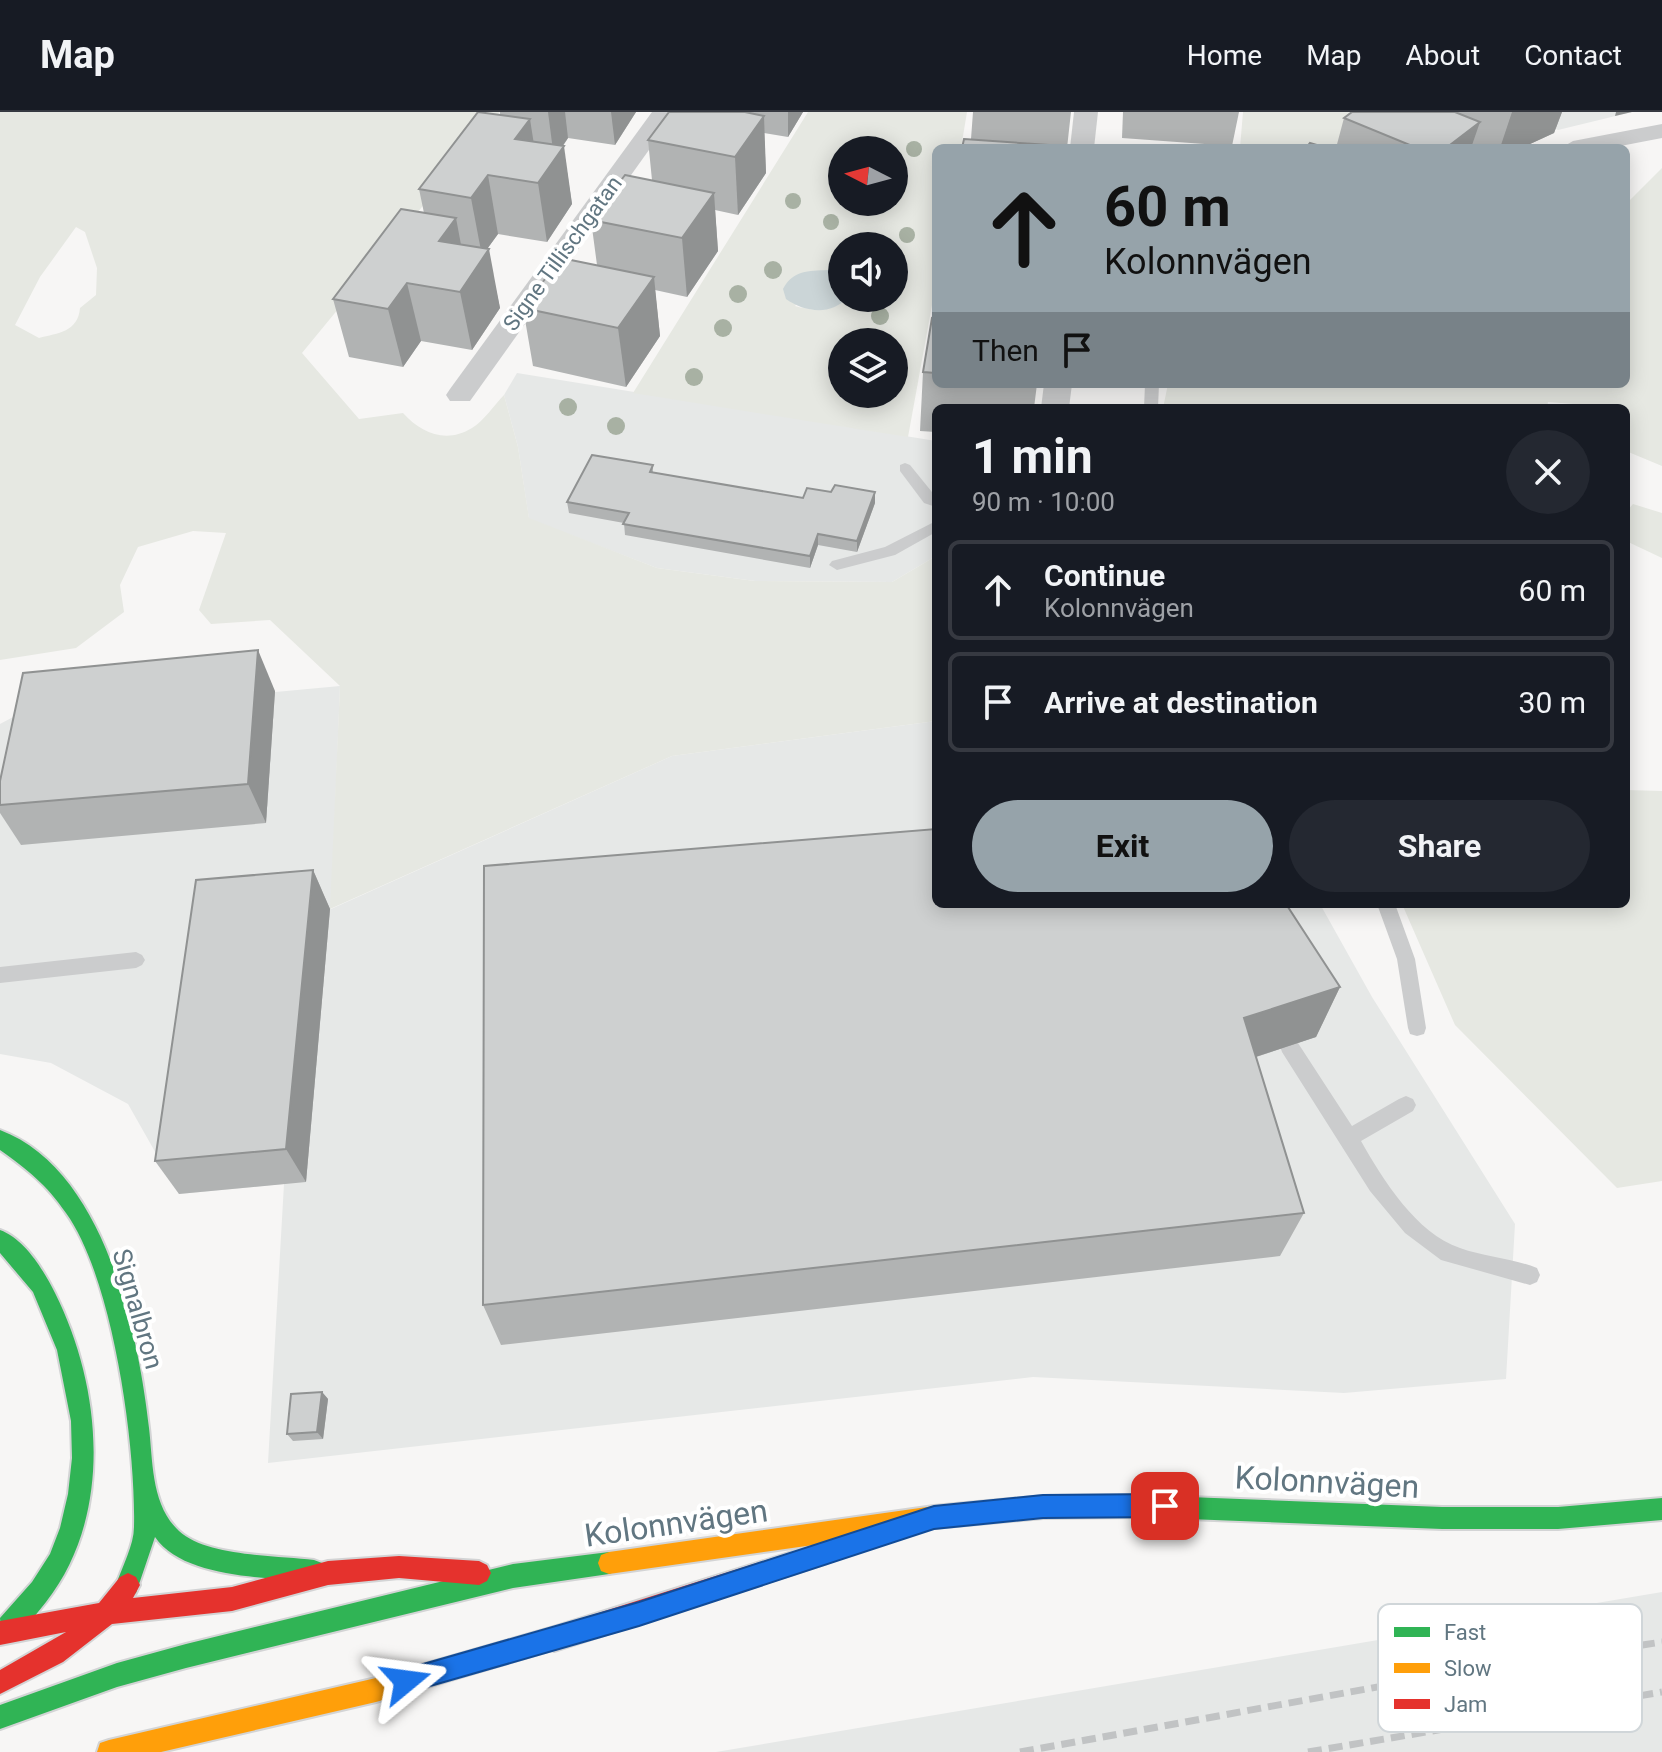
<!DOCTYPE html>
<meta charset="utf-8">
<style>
:root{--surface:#171b24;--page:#242831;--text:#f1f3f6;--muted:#9ea1a6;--line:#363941;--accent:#96a3aa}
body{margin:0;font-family:Roboto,sans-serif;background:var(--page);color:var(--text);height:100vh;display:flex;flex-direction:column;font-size:30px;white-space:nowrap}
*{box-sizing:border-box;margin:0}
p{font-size:26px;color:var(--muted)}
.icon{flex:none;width:44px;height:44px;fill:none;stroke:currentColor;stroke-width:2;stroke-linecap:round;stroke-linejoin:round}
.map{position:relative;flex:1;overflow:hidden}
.sheet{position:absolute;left:932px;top:292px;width:698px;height:504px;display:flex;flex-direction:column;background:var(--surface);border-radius:12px;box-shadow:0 4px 20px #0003}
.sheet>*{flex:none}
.guide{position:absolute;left:932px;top:32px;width:698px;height:244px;border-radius:12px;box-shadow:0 4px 20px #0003;background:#96a3aa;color:#111;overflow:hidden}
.needle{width:52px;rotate:276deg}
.buttons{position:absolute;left:828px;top:24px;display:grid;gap:16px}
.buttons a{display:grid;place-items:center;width:80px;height:80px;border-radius:50%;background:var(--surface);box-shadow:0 4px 20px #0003;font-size:40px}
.pin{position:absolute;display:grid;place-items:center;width:68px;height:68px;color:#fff;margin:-34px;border-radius:16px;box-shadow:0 4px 12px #0006}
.me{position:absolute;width:88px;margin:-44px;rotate:74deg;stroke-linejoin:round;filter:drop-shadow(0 0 6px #0008)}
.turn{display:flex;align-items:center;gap:28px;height:168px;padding:0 40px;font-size:36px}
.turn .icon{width:104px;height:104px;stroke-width:2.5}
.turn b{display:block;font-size:56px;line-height:68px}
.then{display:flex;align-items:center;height:76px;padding:0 40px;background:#0003;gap:16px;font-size:30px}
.round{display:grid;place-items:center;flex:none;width:84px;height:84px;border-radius:42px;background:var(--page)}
.headline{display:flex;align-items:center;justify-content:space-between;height:136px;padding:0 40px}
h1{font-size:48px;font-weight:700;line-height:60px}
.button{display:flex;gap:16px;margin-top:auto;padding:16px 40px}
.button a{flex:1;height:92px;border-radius:48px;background:var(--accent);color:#111;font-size:32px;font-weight:700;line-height:92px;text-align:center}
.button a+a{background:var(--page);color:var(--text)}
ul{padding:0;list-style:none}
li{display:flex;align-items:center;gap:24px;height:100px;margin:0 16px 12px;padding:0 24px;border:4px solid var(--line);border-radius:12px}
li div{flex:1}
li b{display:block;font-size:30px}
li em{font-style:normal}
header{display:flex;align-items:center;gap:48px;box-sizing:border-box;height:112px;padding:0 40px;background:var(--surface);border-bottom:2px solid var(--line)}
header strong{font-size:38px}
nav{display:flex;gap:44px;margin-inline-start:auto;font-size:28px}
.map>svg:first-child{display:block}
</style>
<header>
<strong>Map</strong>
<nav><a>Home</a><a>Map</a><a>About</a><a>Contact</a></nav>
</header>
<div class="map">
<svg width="1662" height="1640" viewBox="0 0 1662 1640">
<rect width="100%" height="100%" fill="#f7f6f5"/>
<!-- built -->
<g fill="#e6e8e7">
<path d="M1527,0H1632L1558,18Z"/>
<path d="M517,261L936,329V444L892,470L755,469L657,456L529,407L518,335L504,283Z"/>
<path d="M340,574L331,797L672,644L936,609V792H1320L1372,885L1515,1112L1506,1267L1344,1281L1033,1265L268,1351L284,1072L179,1082L128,992L51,951L0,942V612L15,604Z"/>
<path d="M1662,1480V1640H716Z"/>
</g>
<!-- green -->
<g fill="#e6e8e2" fill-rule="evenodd">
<path d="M0,0H500L302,241L359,307L403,301C421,321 446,332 472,316C484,309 494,293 504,283L518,335L529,406L657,456L755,469L892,470L936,444V609L672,644L330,797L340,574L270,508L211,512L199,498L226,421L193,419L138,435L120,473L124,500L76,536L0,548ZM76,115L85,120L97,156L96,183L80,196C78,220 58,221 39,226L15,213L40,165Z"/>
<path d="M808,0H967L961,36H936V171L908,325L633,281ZM842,38H894V90H842ZM842,134H894V186H847C833,201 813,199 795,194L828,158L842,163ZM842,230H894V282H842Z"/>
<path d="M1243,0H1408L1347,36H1240Z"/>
<path d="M1662,56V354L1626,339V296L1548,290L1547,296H1163L1168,272H1626V92Z"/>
<path d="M1633,392L1662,401V446L1626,429V400Z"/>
<path d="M1626,678L1662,679V1069L1617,1076L1455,913L1402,792H1626Z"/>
</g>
<!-- water -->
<path fill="#cbd5d7" d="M828,158L842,163V186H847C831,204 804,200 786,187L783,177C793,158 808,159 828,158Z"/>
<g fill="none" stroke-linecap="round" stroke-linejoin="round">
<defs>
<g id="fast">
<path d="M0,1018C104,1057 138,1219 149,1316C153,1350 151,1393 179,1419C207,1445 276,1443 314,1448L322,1451L325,1459L322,1467L314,1470C268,1465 184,1467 155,1425L136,1481L128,1485L120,1481L116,1473C122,1455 134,1433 134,1415C136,1334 113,1166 66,1101C47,1073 27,1057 0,1038Z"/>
<path d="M0,1118C25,1127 44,1159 55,1181C102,1275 114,1403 46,1490C34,1505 20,1524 2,1532L0,1506L32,1470L50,1442L60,1416L68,1382L72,1346L71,1309L57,1238L33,1180L0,1141Z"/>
<path d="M1137,1383L1442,1395H1558L1662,1386V1408L1558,1417H1442L1137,1405L1129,1402L1126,1394L1129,1386Z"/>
<path d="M609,1440L617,1443L620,1451L617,1459L609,1462L513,1476L186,1556L117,1575L0,1617V1593L117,1551L186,1532L513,1452Z"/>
</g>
<g id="slow">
<path d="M1137,1383L1145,1386L1148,1394L1145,1402L1137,1405L1043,1406L934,1416L609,1462L601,1459L598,1451L601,1443L609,1440L934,1394L1043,1384Z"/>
<path d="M554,1515L562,1519L566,1527L562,1535L376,1590L161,1640H97L100,1631L109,1628L376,1566Z"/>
</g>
<g id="jam">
<path d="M827,1429L835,1432L838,1440L835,1448L827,1451L554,1539L546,1535L542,1527L546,1519L554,1515Z"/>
<path d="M399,1444L479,1449L487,1453L491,1461L487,1469L479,1473L399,1466L328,1473L232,1499L112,1512L63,1550L0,1582V1558L66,1520L0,1533V1509L99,1491L120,1465L128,1461L136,1465L140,1473L133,1486L232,1475L328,1449Z"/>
</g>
</defs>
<!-- fast casing -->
<use href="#fast" stroke="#d3d4d5" stroke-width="4"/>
<!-- slow casing -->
<use href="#slow" stroke="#d3d4d5" stroke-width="4"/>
<!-- jam casing -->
<use href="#jam" stroke="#d3d4d5" stroke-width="4"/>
<!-- lane -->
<g fill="#cbcccd" fill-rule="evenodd">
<path d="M1145,272H1159L1158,296H1144Z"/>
<path d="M905,351L910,353L936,385V395L924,391L900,359V353Z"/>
<path d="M936,409V420L895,443L837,458L829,453L832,449L885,435Z"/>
<path d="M1377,792H1395L1415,847L1426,916L1424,922L1417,924L1410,922L1408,916L1397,847Z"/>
<path d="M136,840L142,843L145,848L142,853L136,856L0,871V855Z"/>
<path d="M1289,926L1296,928L1352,1014L1399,987L1406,984L1413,987L1416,993L1413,999L1361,1029C1383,1068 1416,1121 1460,1136C1485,1145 1512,1146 1537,1156L1540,1163L1537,1170L1530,1173L1441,1148L1405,1121L1370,1079L1282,940L1280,934L1282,928Z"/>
</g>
<!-- street -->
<g fill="#cbcccd" fill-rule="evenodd">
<path d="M652,0H676L470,289H450L446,283L450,277Z"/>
<path d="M1074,0H1098L1094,36H1070Z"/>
<path d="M1662,12V26L1610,36H1561L1573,29Z"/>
<path d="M1044,272H1072L1069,296H1041Z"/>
</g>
<!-- fast -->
<use href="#fast" fill="#30b455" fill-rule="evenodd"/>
<!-- slow -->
<use href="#slow" fill="#ff9f0a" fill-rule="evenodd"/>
<!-- jam -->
<use href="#jam" fill="#e5322d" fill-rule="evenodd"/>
<!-- rail -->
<g stroke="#c1c3c4" stroke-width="7" stroke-dasharray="14 7" stroke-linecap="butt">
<path d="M1020,1640L1427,1566L1662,1530"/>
<path d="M1308,1640L1662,1580"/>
</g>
</g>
<!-- trees -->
<g fill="#a8b1a3">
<circle cx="914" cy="37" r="8"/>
<circle cx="793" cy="89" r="8"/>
<circle cx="831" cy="110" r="8"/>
<circle cx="907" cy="123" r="8"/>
<circle cx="773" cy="158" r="9"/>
<circle cx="738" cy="182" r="9"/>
<circle cx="880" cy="204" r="9"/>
<circle cx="723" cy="216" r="9"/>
<circle cx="694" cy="265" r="9"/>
<circle cx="568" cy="295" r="9"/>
<circle cx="616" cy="314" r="9"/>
</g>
<!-- wall -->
<g fill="#b1b3b3">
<path d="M500,0H636L615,33L568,26L563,34L572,92L547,130L498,122L487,137L500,196L472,238L421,229L403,255L349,245L333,187L424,101L419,77L500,2Z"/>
<path d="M669,0H803L788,25L764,21L766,61L738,103L715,98L718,139L687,185L655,178L660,224L626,275L533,254L523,196L597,153L591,108L652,68L648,28Z"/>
<path d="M973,0H1071L1067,36H962L971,27Z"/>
<path d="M1123,0H1239L1232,34L1122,26Z"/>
<path d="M1352,0H1562L1554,21L1521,36H1475L1472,34L1471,36H1336L1344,6Z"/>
<path d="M936,204V272H1037L1034,296H936V320L920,319L923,260Z"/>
<path d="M653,353V361L803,386L875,391L857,440L818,433L810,456L625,423L624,411L569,401L567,390Z"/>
<path d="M275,579L266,711L21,733L0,701V669Z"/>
<path d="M313,758L330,797L306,1070L179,1082L155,1049Z"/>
<path d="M1340,875L1316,925L1256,945L1304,1101L1280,1144L501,1233L483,1193Z"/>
<path d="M322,1280L328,1287L323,1327L293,1329L287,1322Z"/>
</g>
<!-- shaded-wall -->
<g fill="#909292">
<path d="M548,0H565L568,26L554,46Z"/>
<path d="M611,0H636L615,33Z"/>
<path d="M788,0H803L788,25Z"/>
<path d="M1512,0H1562L1554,21L1521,36H1500Z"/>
<path d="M1616,0H1632L1615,4Z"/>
<path d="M764,4L766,61L738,103L735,45Z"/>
<path d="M530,7L539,65L515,27Z"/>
<path d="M1480,10L1471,36H1446Z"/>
<path d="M564,34L572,92L547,130L538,71Z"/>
<path d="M488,63L498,122L482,144L471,86Z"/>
<path d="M714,81L718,139L687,185L682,126Z"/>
<path d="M456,106L467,165L439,129Z"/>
<path d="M489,137L500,196L472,238L460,180Z"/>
<path d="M654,165L660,224L626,275L618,216Z"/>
<path d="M407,171L421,229L403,255L388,197Z"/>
<path d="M875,380V391L857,440V429Z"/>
<path d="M818,422V433L810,456V444Z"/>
<path d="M258,538L275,579L266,711L248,672Z"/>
<path d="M313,758L330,797L306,1070L286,1037Z"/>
<path d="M1340,875L1316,925L1225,955L1244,906Z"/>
<path d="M322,1280L328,1287L323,1327L317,1320Z"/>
</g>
<!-- building -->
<g fill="#ced0d0" stroke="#909292" stroke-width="2">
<path d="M478,0L530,7L515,27L564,34L538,71L488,63L471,86L419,77Z"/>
<path d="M669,0H745L764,4L735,45L648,28Z"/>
<path d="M1352,0H1455L1480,10L1446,36H1417L1344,6Z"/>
<path d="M964,27L1063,34V36H962Z"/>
<path d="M1310,31L1327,36H1306Z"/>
<path d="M1122,33L1163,36H1122Z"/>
<path d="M625,63L714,81L682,126L591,108Z"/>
<path d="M401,97L456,106L439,129L489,137L460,180L407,171L388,197L333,187Z"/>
<path d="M561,146L654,165L618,216L523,196Z"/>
<path d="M932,206L936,207V261L923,260Z"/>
<path d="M592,343L653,353L650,360L803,386L807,376L831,380L835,373L875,380L857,429L818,422L810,444L623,412L629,401L567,390Z"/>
<path d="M258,538L248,672L0,693V669L23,561Z"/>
<path d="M936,717V792H1286L1340,875L1244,906L1304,1101L483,1193L484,754Z"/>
<path d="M313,758L286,1037L155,1049L196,768Z"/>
<path d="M322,1280L317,1320L287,1322L291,1282Z"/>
</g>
<!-- route -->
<path fill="#1a73e8" stroke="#114b97" stroke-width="2" d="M1165,1382L1173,1386L1176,1394L1173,1402L1165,1405L1043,1406L934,1417L639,1514L406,1581L397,1578L394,1569L397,1561L406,1557L639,1490L934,1394L1043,1383Z"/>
<g text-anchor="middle" stroke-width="8" stroke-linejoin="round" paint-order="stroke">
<!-- far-street labels -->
<g font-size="22" fill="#617681" stroke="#fff">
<text transform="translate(562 141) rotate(-54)" y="8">Signe Tillischgatan</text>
</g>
<!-- street labels -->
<g font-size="26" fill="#617681" stroke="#fff">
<text transform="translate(138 1197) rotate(74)" y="9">Signalbron</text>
</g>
<!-- near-street labels -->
<g font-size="32" fill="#617681" stroke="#fff">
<text transform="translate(1327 1370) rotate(3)" y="11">Kolonnvägen</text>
<text transform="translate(676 1411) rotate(-8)" y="11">Kolonnvägen</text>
</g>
</g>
<!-- legend -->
<rect x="1378" y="1492" width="264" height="128" rx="12" fill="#fff" stroke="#d0d6d9" stroke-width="2"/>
<rect x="1394" y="1515" width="36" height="10" fill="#30b455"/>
<rect x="1394" y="1551" width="36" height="10" fill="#ff9f0a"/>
<rect x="1394" y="1587" width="36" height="10" fill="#e5322d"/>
<g font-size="22" fill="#617681">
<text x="1444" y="1528">Fast</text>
<text x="1444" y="1564">Slow</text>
<text x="1444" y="1600">Jam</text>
</g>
</svg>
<div class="buttons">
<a><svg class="needle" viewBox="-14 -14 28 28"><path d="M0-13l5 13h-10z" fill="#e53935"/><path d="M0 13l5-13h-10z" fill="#9ea1a6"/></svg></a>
<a><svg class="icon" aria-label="sound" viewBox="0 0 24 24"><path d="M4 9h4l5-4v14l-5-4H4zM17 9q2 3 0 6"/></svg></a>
<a><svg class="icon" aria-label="layers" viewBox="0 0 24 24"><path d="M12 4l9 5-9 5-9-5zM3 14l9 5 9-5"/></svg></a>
</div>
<div class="pin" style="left:1165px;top:1394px;background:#d93025"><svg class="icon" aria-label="arrive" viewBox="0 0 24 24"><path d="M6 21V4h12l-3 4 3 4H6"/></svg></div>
<svg class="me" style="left:406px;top:1569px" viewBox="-20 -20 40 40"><path d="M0-17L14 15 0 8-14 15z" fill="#1a73e8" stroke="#fff" stroke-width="4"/></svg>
<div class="guide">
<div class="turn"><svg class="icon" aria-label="ahead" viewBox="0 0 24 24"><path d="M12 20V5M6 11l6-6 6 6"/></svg><div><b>60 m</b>Kolonnvägen</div></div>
<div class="then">Then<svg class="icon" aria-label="arrive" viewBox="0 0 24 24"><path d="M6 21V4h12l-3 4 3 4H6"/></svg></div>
</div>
<section class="sheet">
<div class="headline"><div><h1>1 min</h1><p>90 m · 10:00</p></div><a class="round"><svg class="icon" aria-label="close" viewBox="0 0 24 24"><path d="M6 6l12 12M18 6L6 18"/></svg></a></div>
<ul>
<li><svg class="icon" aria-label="ahead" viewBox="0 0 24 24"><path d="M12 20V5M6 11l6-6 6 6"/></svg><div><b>Continue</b><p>Kolonnvägen</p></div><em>60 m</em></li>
<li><svg class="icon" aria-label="arrive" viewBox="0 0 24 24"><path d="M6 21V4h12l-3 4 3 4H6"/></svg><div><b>Arrive at destination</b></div><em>30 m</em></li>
</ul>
<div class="button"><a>Exit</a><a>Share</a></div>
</section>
</div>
